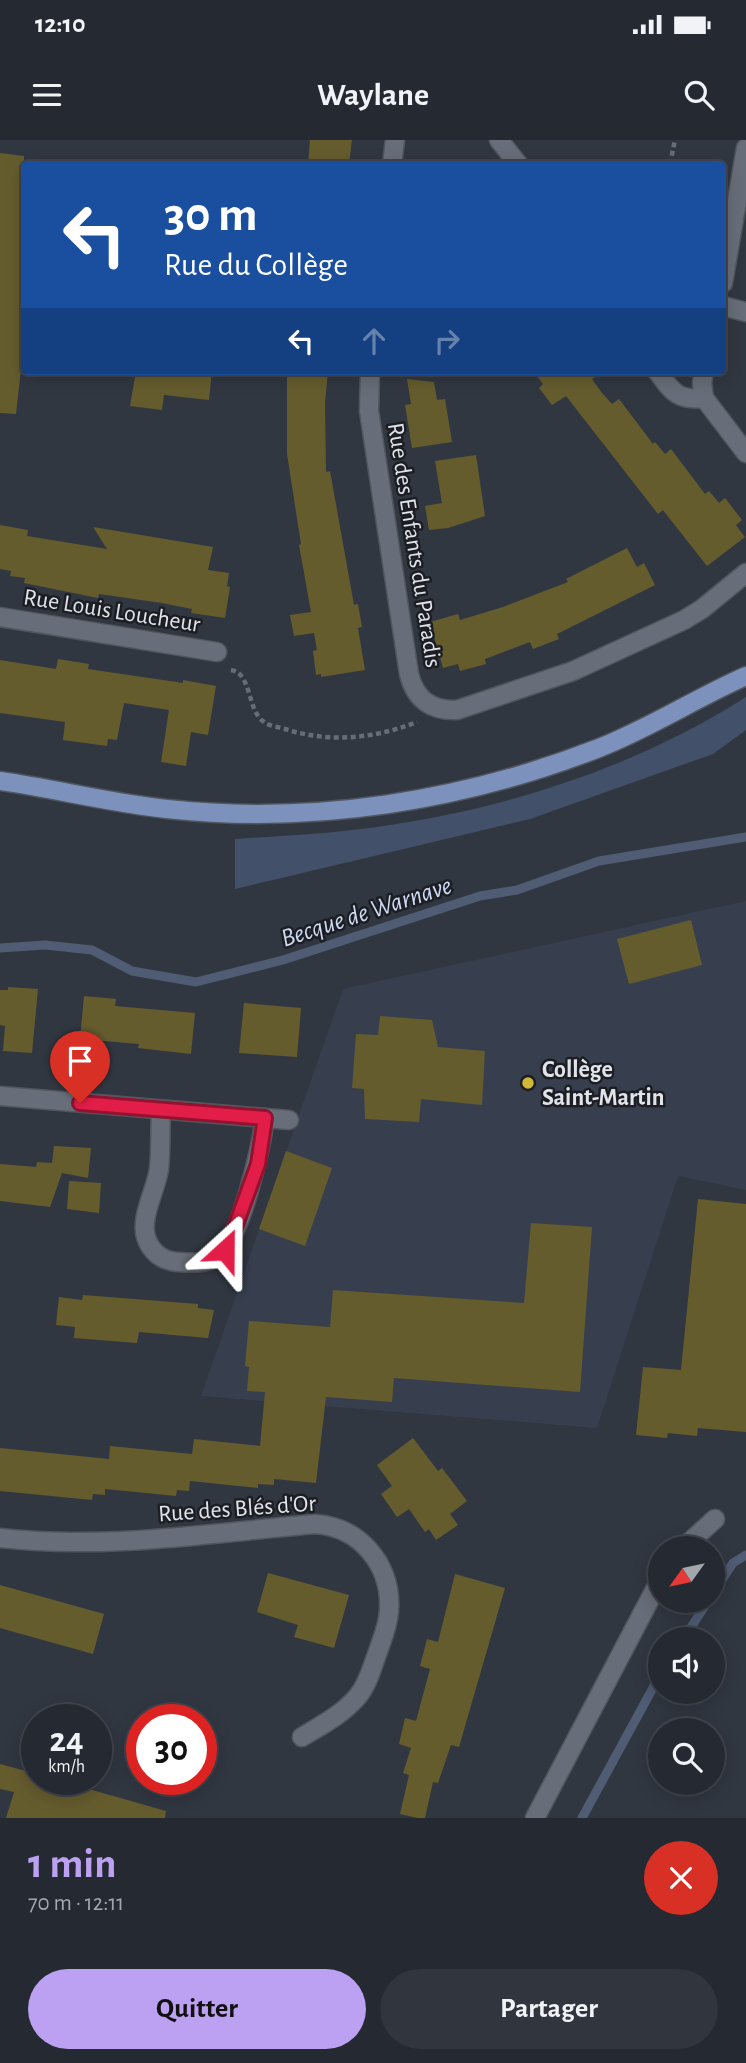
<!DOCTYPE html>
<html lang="fr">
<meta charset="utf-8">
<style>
:root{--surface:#252931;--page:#31353d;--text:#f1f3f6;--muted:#a3a6ab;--line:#42454d;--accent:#bca0f2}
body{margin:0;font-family:"Alegreya Sans",sans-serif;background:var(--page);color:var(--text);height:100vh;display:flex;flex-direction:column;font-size:26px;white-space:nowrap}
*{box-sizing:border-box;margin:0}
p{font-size:23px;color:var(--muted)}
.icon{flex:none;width:38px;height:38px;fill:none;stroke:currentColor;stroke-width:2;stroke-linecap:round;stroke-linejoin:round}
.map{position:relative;height:1678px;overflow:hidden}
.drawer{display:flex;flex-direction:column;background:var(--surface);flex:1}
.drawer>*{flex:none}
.guide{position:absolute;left:21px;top:21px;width:705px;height:214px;border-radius:7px;box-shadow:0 4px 18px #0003,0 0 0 2px var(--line);background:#1a4fa0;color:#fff;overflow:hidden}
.needle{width:46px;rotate:237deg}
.fabs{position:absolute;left:648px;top:1396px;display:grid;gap:14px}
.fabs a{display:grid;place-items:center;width:77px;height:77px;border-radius:50%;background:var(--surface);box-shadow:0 4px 18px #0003,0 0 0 2px var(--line);font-size:35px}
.speed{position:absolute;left:21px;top:1564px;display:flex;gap:14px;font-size:35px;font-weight:700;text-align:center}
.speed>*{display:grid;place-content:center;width:91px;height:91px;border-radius:50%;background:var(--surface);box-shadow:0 4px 18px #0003,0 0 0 2px var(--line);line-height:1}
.speed small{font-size:18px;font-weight:400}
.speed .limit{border:10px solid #d22;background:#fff;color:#111}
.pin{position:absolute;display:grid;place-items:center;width:60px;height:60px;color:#fff;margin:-72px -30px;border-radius:50% 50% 50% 0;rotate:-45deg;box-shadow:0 0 7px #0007}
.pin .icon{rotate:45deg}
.me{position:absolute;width:77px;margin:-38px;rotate:24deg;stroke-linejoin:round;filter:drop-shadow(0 0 5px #0008)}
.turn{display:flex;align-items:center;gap:24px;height:147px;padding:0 28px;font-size:32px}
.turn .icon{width:91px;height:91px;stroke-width:2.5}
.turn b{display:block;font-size:49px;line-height:60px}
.lanes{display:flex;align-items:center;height:66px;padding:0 28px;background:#0003;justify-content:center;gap:35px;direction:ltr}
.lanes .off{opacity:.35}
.round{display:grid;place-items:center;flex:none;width:74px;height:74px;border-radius:37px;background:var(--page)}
.head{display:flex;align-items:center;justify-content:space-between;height:119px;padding:0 28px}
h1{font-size:42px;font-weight:600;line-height:52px;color:var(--accent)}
.action{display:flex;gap:14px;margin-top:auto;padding:14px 28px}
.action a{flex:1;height:80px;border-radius:42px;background:var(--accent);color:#111;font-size:28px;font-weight:600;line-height:80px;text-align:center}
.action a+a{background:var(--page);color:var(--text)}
.status{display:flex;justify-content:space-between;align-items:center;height:49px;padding:0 35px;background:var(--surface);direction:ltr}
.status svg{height:19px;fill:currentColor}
header{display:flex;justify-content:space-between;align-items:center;height:91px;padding:0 28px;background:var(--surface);font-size:32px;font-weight:600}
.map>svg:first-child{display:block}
</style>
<div class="status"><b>12:10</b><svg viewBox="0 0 49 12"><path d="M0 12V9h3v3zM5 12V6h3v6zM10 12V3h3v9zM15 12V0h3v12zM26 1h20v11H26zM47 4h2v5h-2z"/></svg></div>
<header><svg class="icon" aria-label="menu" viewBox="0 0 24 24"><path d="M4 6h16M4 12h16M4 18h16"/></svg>Waylane<svg class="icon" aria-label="search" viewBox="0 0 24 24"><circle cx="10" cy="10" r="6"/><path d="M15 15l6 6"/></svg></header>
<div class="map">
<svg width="746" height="1678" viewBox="0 0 746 1678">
<rect width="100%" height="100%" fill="#313741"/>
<!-- built -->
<path fill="#373f4f" d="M746,761V1050L678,1036L597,1288L201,1256L343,849Z"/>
<!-- green -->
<path fill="#435069" d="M746,557V590L713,614L530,679L235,749V699C274,696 313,695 352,690C490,674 628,632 746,557Z"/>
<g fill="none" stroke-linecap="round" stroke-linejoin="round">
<!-- stream -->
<g stroke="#505c74" stroke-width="9">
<path d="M0,808L45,805L92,810L132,831L196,842L283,820L480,756L517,750L599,721L746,697"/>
<path d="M712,1455L733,1423L746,1415"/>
<path d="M683,1500L708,1461"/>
<path d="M582,1678L660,1535"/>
</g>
</g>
<!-- building -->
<g fill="#655c2e">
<path d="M310,0H352L349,24H308Z"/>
<path d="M0,13L24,16V203L16,274L0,273Z"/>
<path d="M136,231H212L209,260L164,255L162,270L130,266Z"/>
<path d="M287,231H328L325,263L326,332L330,331L354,465L358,464L362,487L358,488L365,530L321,537V534L316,535L313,511L317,510L314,493L294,496L290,475L311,472L299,405L301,404L287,314Z"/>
<path d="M533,231H605L592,239L602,253L612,264L619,259L653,304L655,302L665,314L671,309L705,354L709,351L719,363L725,358L742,380L736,385L745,397L707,426L663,370L658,374L566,256L552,265L539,248L543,244Z"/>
<path d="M407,239L434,242L437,260L445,259L452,302L412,308L405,265L411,264Z"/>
<path d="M476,315L485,376L448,388L429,390L425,366L442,363L435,321Z"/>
<path d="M0,385L28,390L27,396L107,409L93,387L213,407L208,430L229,433L227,446L230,447L225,478L191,473L192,469L162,463L99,454L98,458L24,443L25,438L10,436L11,431L0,429Z"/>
<path d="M627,408L637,427L644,423L655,445L557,494L559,499L533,509L530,502L485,519L486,524L460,531L458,524L443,528L430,482L458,474L460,480L503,467L568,442L566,439Z"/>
<path d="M58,519L89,524L88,529L183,543V540L216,546L208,595L191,592L186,626L161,622L169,570L124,563L117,600L108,599L107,606L63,600L65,582L0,573V520L56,529Z"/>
<path d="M691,780L702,825L629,844L617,799Z"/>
<path d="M8,847L38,849L32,913L3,911L5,886L0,885V850H8Z"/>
<path d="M84,856L116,859L115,866L195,873L191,914L138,908L139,904L80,899Z"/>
<path d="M244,863L301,868L297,917L239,913Z"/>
<path d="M380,876L432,880L438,907L485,911L482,965L421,959L419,982L365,979L364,949L352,948L356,894L378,895Z"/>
<path d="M54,1006L91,1008L88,1038L62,1033L50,1067L0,1061V1024L36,1027L37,1022L52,1023Z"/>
<path d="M286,1011L332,1028L305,1106L259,1089Z"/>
<path d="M69,1041L101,1043L99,1073L67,1069Z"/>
<path d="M698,1059L746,1064V1292L698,1288L697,1296L668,1293L667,1298L636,1295L643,1227L681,1230Z"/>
<path d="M531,1083L592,1087L580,1252L394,1238L392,1262L326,1257L316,1343L274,1339V1345L258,1344V1348L190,1341L189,1351L177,1350L176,1356L105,1349V1355L93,1354L92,1360L0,1351V1308L109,1319L110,1306L192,1314L194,1299L260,1306L265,1252L247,1251L249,1227L245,1226L249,1181L330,1187L333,1150L524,1163Z"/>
<path d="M83,1155L198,1164V1168L214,1170L208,1198L139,1192L137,1203L74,1198L75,1187L56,1185L59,1157L82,1160Z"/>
<path d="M413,1298L438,1331L442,1328L467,1361L450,1374L458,1385L436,1400L429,1389L425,1392L409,1369L397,1377L381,1354L392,1346L377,1325Z"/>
<path d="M268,1433L349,1455L334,1508L294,1497L298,1485L257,1472Z"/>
<path d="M455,1434L505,1448L459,1607L451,1605L438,1643L433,1642L425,1678H418L400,1674L409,1635L403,1633L411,1608L399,1604L405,1578L416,1581L430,1529L420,1526L427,1499L438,1502Z"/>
<path d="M0,1445L104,1474L93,1514L0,1488Z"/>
<path d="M0,1624L37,1634V1640H57L166,1671L165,1678H6L14,1652L0,1649Z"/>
</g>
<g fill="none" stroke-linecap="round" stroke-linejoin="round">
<defs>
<g id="minor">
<path d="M499,0L518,24"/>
<path d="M392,24L395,0"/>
<path d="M723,143L746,8"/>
<path d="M723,166L746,172"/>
<path d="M370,231L369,271L409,534C415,559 431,571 457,570L573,531L684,480L702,469L746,433"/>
<path d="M657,231C672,251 677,261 704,258"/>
<path d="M704,231L702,243L704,258L746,313"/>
<path d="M0,477L217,512"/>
<path d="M0,956L289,980"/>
<path d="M161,970C160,989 161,1010 159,1029C156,1050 140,1077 146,1097C151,1113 163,1121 178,1122C193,1123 207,1124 219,1115C241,1098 261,1007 265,978"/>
<path d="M0,1398C104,1410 211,1393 315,1384C361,1387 392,1426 389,1471C388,1487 381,1502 376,1517C371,1531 367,1545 358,1556C343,1574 322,1585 302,1597"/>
<path d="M682,1409L715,1379"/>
<path d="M535,1678L660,1440"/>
</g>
<path id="major" d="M0,641C56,649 111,663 167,669C313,685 463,661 599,608C650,588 696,558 746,536"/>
</defs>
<!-- minor casing -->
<use href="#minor" stroke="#51555e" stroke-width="21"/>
<!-- major casing -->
<use href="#major" stroke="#51555e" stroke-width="21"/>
<!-- path -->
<g stroke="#676c75" stroke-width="4.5" stroke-dasharray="5 3.5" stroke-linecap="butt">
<path d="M670,24L675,0"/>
<path d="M231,530C252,533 247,571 264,582C269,586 279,587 285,589C329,603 373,599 417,582"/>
</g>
<!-- minor -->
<use href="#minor" stroke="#686e79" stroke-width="18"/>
<!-- major -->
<use href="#major" stroke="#7c92bc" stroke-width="18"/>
</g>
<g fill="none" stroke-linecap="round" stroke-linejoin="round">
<defs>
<path id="route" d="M80,963L265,978L258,1024L229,1104L225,1110"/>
</defs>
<!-- route casing -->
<use href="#route" stroke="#92132f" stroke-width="18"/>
<!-- route -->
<use href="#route" stroke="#e11d48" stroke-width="12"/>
</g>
<!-- markers -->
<circle fill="#cfb837" stroke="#1c1e23" stroke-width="2.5" cx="528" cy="943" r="7"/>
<g text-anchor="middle" stroke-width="5" stroke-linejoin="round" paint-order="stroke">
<!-- street labels -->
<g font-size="24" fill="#e0e4ea" stroke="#1c1e23">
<text transform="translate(415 405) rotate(81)" y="8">Rue des Enfants du Paradis</text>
<text transform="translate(112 470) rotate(9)" y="8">Rue Louis Loucheur</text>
<text transform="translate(237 1368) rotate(-4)" y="8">Rue des Blés d'Or</text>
</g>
<!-- poi labels -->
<g font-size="24" font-weight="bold" fill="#e0e4ea" stroke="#1c1e23" text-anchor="start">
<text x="542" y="937">Collège<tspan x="542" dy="28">Saint-Martin</tspan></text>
</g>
<!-- water labels -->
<g font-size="26" font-style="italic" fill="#cedbf5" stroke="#1c1e23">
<text transform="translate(366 771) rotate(-18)" y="9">Becque de Warnave</text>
</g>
</g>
</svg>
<div class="fabs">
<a><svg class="needle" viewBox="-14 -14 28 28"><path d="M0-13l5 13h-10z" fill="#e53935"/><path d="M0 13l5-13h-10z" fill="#a3a6ab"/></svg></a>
<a><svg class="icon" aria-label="sound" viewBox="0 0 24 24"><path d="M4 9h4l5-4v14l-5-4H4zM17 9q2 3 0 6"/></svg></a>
<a><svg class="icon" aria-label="search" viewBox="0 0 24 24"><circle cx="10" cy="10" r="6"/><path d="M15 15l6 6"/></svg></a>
</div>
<div class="speed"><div>24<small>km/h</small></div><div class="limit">30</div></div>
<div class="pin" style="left:80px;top:963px;background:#d93025"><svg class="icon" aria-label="arrive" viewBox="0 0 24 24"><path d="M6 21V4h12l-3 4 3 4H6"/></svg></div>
<svg class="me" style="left:225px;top:1110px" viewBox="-20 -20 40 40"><path d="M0-17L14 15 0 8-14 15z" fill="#e11d48" stroke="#fff" stroke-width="4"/></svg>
<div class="guide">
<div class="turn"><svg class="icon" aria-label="left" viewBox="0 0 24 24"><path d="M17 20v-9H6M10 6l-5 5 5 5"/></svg><div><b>30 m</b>Rue du Collège</div></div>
<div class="lanes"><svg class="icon" aria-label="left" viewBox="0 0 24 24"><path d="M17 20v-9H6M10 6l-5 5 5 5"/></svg><svg class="icon off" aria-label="ahead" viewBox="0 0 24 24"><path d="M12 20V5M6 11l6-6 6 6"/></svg><svg class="icon off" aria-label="right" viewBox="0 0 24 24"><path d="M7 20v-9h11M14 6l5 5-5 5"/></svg></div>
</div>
</div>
<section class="drawer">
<div class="head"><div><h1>1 min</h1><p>70 m · 12:11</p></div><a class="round" style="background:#d93025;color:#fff"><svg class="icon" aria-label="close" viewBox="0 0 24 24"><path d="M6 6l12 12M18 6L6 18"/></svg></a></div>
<div class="action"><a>Quitter</a><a>Partager</a></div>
</section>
